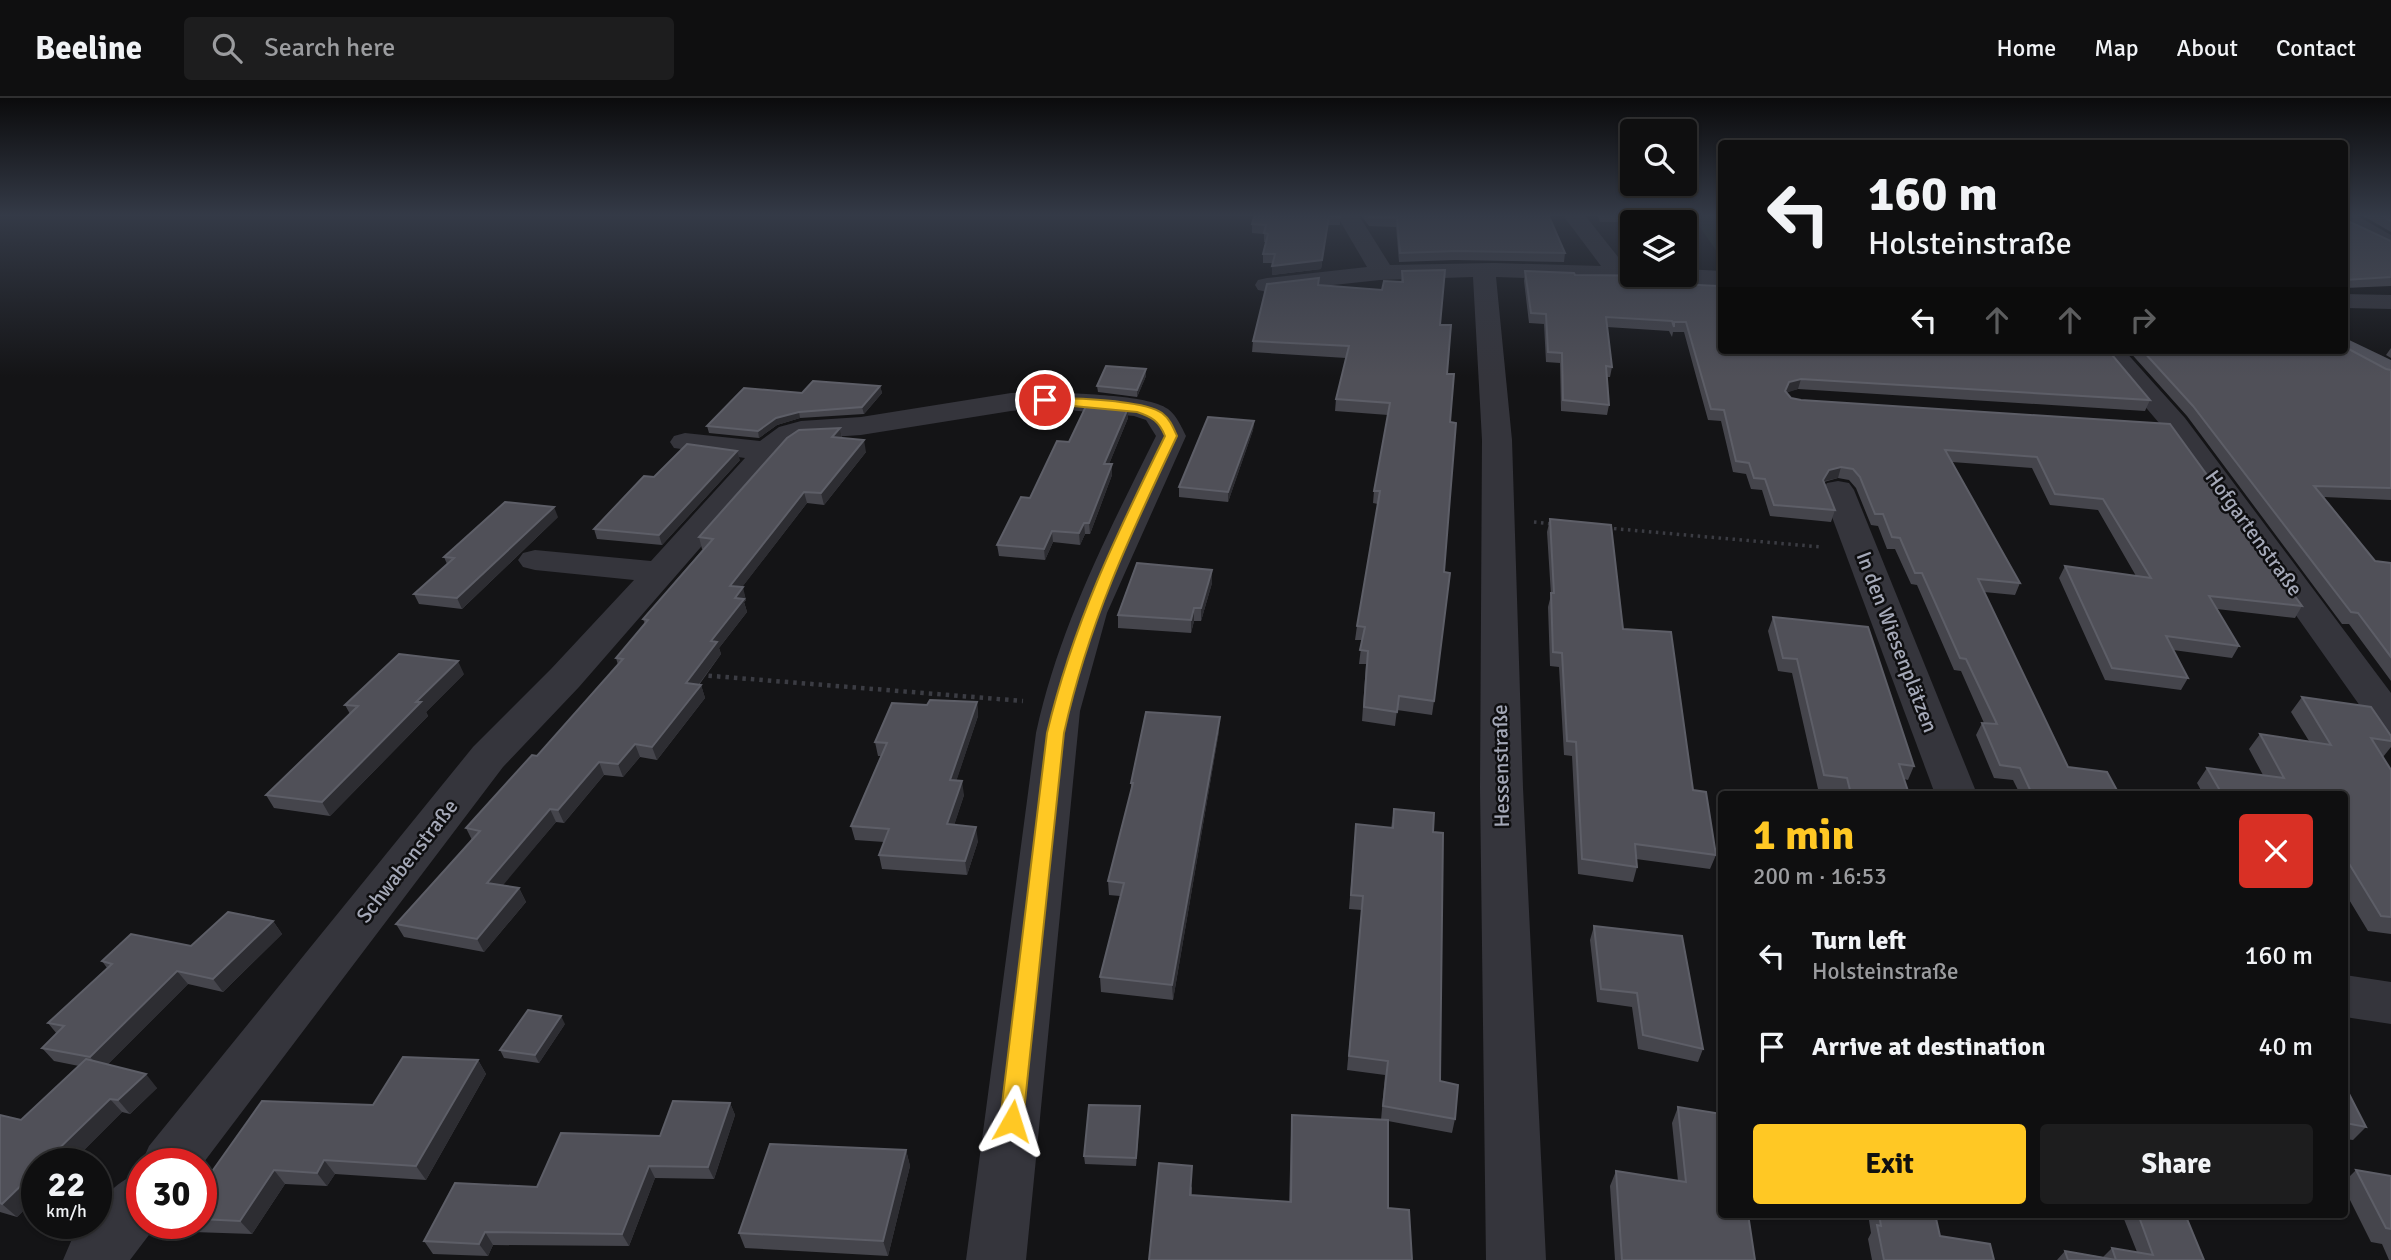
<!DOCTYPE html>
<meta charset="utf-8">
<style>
:root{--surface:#0f0f10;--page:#1d1d1e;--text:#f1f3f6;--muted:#9b9c9f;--line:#2f2f30;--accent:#ffc824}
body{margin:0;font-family:Signika,sans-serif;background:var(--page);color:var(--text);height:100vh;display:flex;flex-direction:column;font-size:26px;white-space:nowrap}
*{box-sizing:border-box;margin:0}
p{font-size:23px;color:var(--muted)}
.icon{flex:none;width:38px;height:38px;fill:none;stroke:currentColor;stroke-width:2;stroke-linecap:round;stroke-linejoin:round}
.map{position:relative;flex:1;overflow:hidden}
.details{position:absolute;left:1718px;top:693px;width:630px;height:427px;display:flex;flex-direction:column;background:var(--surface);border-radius:7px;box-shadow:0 2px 5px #0004,0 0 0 2px var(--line)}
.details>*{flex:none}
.hud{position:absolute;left:1718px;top:42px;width:630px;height:214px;border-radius:7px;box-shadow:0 2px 5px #0004,0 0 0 2px var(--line);background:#0f0f10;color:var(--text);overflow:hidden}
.buttons{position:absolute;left:1620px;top:21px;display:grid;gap:14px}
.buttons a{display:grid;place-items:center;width:77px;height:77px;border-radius:7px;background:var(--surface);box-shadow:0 2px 5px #0004,0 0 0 2px var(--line);font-size:35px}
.speed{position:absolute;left:21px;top:1050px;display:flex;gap:14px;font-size:35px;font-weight:700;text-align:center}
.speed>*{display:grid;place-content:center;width:91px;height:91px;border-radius:50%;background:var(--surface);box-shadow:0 2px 5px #0004,0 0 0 2px var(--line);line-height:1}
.speed small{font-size:18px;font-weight:400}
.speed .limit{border:10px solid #d22;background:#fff;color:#111}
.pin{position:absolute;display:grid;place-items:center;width:60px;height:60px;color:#fff;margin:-30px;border:4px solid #fff;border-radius:50%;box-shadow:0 2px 7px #0007}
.me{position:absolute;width:77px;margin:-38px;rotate:6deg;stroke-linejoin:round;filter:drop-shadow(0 0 5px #0008)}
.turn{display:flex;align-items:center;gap:24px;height:147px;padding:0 35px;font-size:32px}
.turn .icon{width:91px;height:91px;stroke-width:2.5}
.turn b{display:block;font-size:49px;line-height:60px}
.lanes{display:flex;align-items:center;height:66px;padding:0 35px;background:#0003;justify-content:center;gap:35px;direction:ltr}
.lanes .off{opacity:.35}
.round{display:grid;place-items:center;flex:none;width:74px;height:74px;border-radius:7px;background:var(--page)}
.headline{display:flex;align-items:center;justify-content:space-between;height:119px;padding:0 35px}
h1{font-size:42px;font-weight:700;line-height:52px;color:var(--accent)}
.cta{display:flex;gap:14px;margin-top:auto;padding:14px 35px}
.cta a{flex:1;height:80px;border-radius:7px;background:var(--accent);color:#111;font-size:28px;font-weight:700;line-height:80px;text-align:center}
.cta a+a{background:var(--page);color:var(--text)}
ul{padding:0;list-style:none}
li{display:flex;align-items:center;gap:21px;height:91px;padding:0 35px}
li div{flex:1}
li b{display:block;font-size:26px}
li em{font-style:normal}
header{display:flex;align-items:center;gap:42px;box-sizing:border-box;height:98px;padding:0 35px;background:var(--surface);border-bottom:2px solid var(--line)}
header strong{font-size:33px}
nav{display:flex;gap:38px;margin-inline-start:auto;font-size:24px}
.search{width:490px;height:63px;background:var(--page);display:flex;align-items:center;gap:18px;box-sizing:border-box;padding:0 24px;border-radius:7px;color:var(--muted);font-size:26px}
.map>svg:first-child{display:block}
</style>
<header>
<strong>Beeline</strong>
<div class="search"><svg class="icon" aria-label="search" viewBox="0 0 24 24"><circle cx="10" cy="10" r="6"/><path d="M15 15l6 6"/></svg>Search here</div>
<nav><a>Home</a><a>Map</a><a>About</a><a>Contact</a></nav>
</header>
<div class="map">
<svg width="2391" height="1162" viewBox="0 0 2391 1162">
<rect width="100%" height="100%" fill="#141416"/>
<!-- green -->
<path fill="#1c251e" d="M1691,116H1722V161Z"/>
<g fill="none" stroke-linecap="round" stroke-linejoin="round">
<!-- path-far1 -->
<g stroke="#3b3c43" stroke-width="3.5" stroke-dasharray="2.5 4.5" stroke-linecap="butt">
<path d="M1534,424L1553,426"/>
<path d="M1607,430L1821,449"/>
</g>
<!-- path -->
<path stroke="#3b3c43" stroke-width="4.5" stroke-dasharray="3.5 5" stroke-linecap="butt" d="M700,577L1023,603"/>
<!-- street -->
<g fill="#35353c" fill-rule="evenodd">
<path d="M1336,116H1358L1390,167L1494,165L1601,168L1562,116H1584L1626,169H1633V177H1685V171L1722,173V187L1496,179L1512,342L1523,690L1546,1162H1486L1480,690L1482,342L1473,179L1380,182L1267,194L1258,192L1255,187L1258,182L1267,180L1367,169Z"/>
<path d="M2345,116H2354L2391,137V153L2345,129Z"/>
<path d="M2345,196L2391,197V211L2345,210Z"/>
<path d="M2097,252H2124L2185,320L2391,595V636L2377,632L2165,332Z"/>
<path d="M1045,294C1073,296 1147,296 1168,311C1177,318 1181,328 1186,338L1107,515L1080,613L1026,1162H966L1036,635C1059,529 1108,435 1156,338L1146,322L1134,318L1045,310L1011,313L861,337L801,341L788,349L579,589L503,669L201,1068V1066H142V1068L141,1066L149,1048L473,649L551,571L634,482L535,472L523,469L518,462L523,455L535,452L651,463L745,360L674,350L670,344L674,338L685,335L760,343L779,329L801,323L861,319L1011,295Z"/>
<path d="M1838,383L1849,385L1854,392L1977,696H1935L1822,392L1827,385Z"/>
<path d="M2345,877L2391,884V926L2345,919Z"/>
<path d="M142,1073V1125H158L130,1162H63L72,1141L85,1125H96C96,1100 120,1082 142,1073Z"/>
</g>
<!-- primary -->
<path fill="#51525b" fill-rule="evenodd" d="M2345,240L2391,262V281L2381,279L2336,254L2345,252Z"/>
</g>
<!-- wall -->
<g fill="#45454c">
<path d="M1255,116L1340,119V127H1328L1321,171L1272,177L1273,165H1263V156L1266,144H1264V136L1252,135V126Z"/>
<path d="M1360,116H1548L1565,155L1564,164L1455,162L1399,164L1396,129L1369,128Z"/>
<path d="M1597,116H1671L1633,124V147L1623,124H1600Z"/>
<path d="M2345,116L2348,123L2391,143V188L2345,190Z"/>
<path d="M2360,116H2391V134Z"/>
<path d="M1402,173L1440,227L1447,276L1450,324L1434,603L1432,617L1397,612L1395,628L1362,623L1366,566H1359L1362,542H1355L1357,528L1378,406L1373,405L1374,393L1388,317L1335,313L1336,301L1346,260L1252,254L1253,243L1319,180L1318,187L1382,192L1401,184Z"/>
<path d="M1525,173L1675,186L2150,302L2145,313L1798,291L1786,294L1791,300L1801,302L2170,326L2302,508L2295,520L2217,511L2239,548L2232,560L2173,552L2188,580L2181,592L2105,582L2059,480L2065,468L2136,478L2098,412L2050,407L2032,370L1952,364L2020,485L2015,497L1984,494L2068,669L2119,696H2020L2013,682L1994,680L1976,637L1982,625H1984L1961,573L1954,572L1917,487L1911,486L1895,451H1887L1878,428L1871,427L1856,390L1849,382L1838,380L1824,384L1835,412L1831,424L1770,418L1762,392L1751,391L1746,376L1733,374L1721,323L1708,322L1684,234H1673L1672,239L1669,233L1607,229L1612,269L1610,279H1607L1609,307L1607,317L1561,313L1560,265L1546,264L1544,226L1529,225L1524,183Z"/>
<path d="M2391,250V260L2386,257Z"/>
<path d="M2128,252H2345L2386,271L2391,272V402L2324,399L2375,463L2391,465V583L2349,526H2342L2187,318Z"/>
<path d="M1146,271V278L1137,299L1098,294L1097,288Z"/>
<path d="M880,288L882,295L864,316L800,320L777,327L759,340L709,335L707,328L802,295Z"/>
<path d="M1128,310V320L1109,366H1112V377L1090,436H1085L1080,447L1053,444L1045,462L999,458L997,447L1069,344Z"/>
<path d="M1254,323L1253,332L1228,404L1179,399V389Z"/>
<path d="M840,330L842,340L866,354L824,407L807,405L742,489L746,502L744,504L747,514L719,550L721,556L699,587H701L705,600L657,662L640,659L623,679L604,677L564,725L556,724L502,787L519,790L526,804L484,854L404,839L396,826L472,742L466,730L537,658L618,567L616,560L645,526L643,521L703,451H702L699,439Z"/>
<path d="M740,362L662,447L597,441L594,431L654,379Z"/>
<path d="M558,419L462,511L419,506L414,496L447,466L444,459Z"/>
<path d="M1550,421L1623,531L1693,692L1716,757L1710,771L1636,761L1637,769L1633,784L1578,776L1572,658L1564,657L1559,569L1550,568L1548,509L1551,497L1547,434Z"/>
<path d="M1212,472V485L1201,523H1194L1191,535L1118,530V517Z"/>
<path d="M1773,519L1914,668L1908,682L1904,681L1909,696H1841V694L1818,691L1792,575L1778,573L1768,533Z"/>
<path d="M464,576L426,614L428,618L330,718L274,710L266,697L350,616L345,607Z"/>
<path d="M2302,599L2391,638V649L2383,659L2391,672V836L2368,833L2345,795V696H2203L2197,685L2207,670L2263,677L2249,651L2260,636L2309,643L2291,614Z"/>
<path d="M977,604L978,618L956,683L964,697L954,727L978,743L967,777L882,771L879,757L884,744L855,742L851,728L882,658H878L875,644L927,607Z"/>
<path d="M1219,633L1173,902L1101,894L1100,879L1120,798L1109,797L1108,783L1131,694V685Z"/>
<path d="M1394,711L1433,734L1440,983L1455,1021L1452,1035L1388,1023V1110L1149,1162L1192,1088V1097L1289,1104L1291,1037L1292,1017L1381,1022L1385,977L1347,972L1362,812L1349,811L1356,726L1391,730Z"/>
<path d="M273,823L282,836L223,894L188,886L108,966L157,990L130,1016L122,1014L17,1119L0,1114V1017L21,1022L79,968L54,963L42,950L57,936L48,925L107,870L102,863L191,848Z"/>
<path d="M1594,828L1703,951L1698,964L1638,951L1632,909L1597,904L1590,842Z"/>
<path d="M565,926L539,965L504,960L500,952Z"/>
<path d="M478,962L486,976L426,1082L335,1076L327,1088L285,1086L252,1136L193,1134L185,1125H201V1089L373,1007Z"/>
<path d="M2345,988L2366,1029L2353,1042L2345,1041Z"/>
<path d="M730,1005L735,1017L714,1081L655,1080L629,1148L493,1147L488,1158L433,1156L424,1143L537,1089L660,1038Z"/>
<path d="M1678,1009L1755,1162H1615L1610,1088L1616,1073L1678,1083L1672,1025Z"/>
<path d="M1140,1016L1136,1068L1085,1066L1084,1058Z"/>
<path d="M906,1052L910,1068L888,1158L745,1150L739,1135Z"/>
<path d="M2356,1072L2391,1078V1162H2389L2382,1146L2371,1144L2345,1092V1083Z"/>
<path d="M1868,1116H1935L1940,1138L1994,1162H1872L1868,1141L1871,1135Z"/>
<path d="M2122,1116H2185L2204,1162H2057L2065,1153L2103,1159L2112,1150L2137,1154Z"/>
</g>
<!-- shaded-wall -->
<g fill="#2d2d32">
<path d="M1329,118L1321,171L1272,177V168Z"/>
<path d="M1146,271V278L1137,299V292Z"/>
<path d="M1801,281L1798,291L1786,295L1785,293L1789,284Z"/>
<path d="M880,288L882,295L864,316L862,309Z"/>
<path d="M1128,310V320L1105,376L1104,366Z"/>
<path d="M799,314L800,320L777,327L759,340L758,333L776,320Z"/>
<path d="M1254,323L1253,332L1228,404V394Z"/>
<path d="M840,330L842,341L832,339Z"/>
<path d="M864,342L866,354L824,407L821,395Z"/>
<path d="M737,353L740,362L662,447L659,437Z"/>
<path d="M1112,366V377L1090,436L1089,425Z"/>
<path d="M1841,369L1838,380L1825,383L1820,393L1823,382L1829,372Z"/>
<path d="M804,394L807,405L733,501L730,488Z"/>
<path d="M554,409L558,419L462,511L457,500Z"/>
<path d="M1084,425L1085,436L1080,447L1079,435Z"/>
<path d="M1052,433L1053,444L1045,462L1044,451Z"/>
<path d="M1212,472V485L1201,523V510Z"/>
<path d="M743,489L746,502L744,504L747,514L719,550L721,556L690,598L686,585L711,543L735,500Z"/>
<path d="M1194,510V523L1191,535V522Z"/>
<path d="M458,563L464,576L426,614L428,618L330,718L322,704L416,604Z"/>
<path d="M701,587L705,600L657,662L652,649Z"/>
<path d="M977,604L978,618L952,696L950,682Z"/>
<path d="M1220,619L1219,633L1173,902L1172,887Z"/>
<path d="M635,646L640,659L623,679L618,666Z"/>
<path d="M599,664L604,677L564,725L558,712Z"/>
<path d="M962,683L964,697L950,740L947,726Z"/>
<path d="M550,711L556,724L494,798L487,785Z"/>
<path d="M976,729L978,743L967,777L965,763Z"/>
<path d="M519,790L526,804L484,854L477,841Z"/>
<path d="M273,823L282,836L223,894L213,881Z"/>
<path d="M177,873L188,886L102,972L90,959Z"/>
<path d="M561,918L565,926L539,965L535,957Z"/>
<path d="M478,962L486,976L426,1082L416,1068Z"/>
<path d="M146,976L157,990L130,1016L118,1002Z"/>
<path d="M110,1001L122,1014L70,1066H43Z"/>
<path d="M730,1005L735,1017L714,1081L708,1069Z"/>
<path d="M1140,1008V1016L1136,1068V1060Z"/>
<path d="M906,1052L910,1068L888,1158L883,1143Z"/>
<path d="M324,1062L335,1076L327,1088L317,1075Z"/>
<path d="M649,1068L655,1080L629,1148L622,1136Z"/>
<path d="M37,1072V1099L17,1119L2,1106Z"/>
<path d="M274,1072L285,1086L252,1136L240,1123Z"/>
<path d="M485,1134L493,1147L488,1158L479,1146Z"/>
</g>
<!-- building -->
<g fill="#505058" stroke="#5d5e67" stroke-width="2">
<path d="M1255,116H1339L1340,119L1329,118L1322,162L1272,168L1275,156H1263L1268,136L1264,135L1266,127L1252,126Z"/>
<path d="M1367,116H1548L1565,155L1457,153L1400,155L1397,120L1369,119Z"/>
<path d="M1626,116H1671L1676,124H1633V133Z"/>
<path d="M2345,116H2348V123L2391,143V179L2345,182Z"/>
<path d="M2378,116H2391V123Z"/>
<path d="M1445,172L1440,227H1451L1447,276H1454L1450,324L1456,325L1444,474L1450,475L1434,603L1399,598L1397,614L1364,609L1368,553L1360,552L1365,529L1357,528L1380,393H1374L1390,305L1336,301L1349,248L1253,243L1267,186L1319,180L1318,187L1382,192L1384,183L1403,184L1402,173Z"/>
<path d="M1525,173L1574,175L1575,177L1676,178L1675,186L1722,188V252H2108L2150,302L1801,281L1789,284L1785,293L1791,300L1801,302L2170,326L2302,508L2209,498L2239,548L2166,538L2188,580L2112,570L2065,468L2151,480L2103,401L2055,396L2037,359L1945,352L2020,485L1978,481L2068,669L2107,674L2119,696H2032L2020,670L2000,667L1982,625L1997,626L1966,561L1960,560L1922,475H1915L1900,440L1892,439L1883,416H1875L1860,379L1853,371L1841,369L1829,372L1823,382L1835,412L1774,407L1765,381L1754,380L1749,365L1736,363L1724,312L1711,311L1686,224H1674V229L1672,223L1606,219L1612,269L1606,268L1609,307L1563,302L1562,255L1548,254L1546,216L1531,215Z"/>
<path d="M2345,249L2386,271L2391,272V390L2314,388L2375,463L2391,465V559L2358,515L2351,514L2193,308L2142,252H2345Z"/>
<path d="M1106,268L1146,271L1137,292L1097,288Z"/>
<path d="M813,283L880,288L862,309L799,314L776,320L758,333L707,328L744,290L802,295Z"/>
<path d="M1087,306L1128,310L1104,366H1112L1089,425H1084L1079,435L1052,433L1044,451L997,447L1021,399L1030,400L1057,343L1069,344Z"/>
<path d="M1208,319L1254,323L1228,394L1179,389Z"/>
<path d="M840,330L832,339L864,342L821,395L804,394L730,488L743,489L735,500L744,501L711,543L717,544L686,585L701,587L652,649L635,646L618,666L599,664L558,712L550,711L487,785L519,790L477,841L396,826L480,733L466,730L532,657L537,658L623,561L616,560L648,522L643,521L713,441L699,439L787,340L799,332Z"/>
<path d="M687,346L737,353L659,437L594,431L644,378L654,379Z"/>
<path d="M505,404L554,409L457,500L414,496L454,460L444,459Z"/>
<path d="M1550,421L1611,427L1623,531L1671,534L1693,692L1706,694L1716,757L1635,746L1637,769L1582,761L1576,644L1567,643L1562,555L1553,554L1551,495H1554Z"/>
<path d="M1137,465L1212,472L1201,510H1194L1191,522L1118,517Z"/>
<path d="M1773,519L1868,529L1914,668L1899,666L1909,696H1851L1847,680L1824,677L1797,561L1783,560Z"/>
<path d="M399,556L458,563L416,604H421L322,704L266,697L358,608L345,607Z"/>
<path d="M2302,599L2371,609L2391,638V643L2371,640L2391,672V819L2381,818L2345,759V696H2222L2207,670L2284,680L2260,636L2331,647Z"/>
<path d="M930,602L977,604L950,682L962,683L947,726L976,729L965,763L879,757L889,731L851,728L887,645L875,644L892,605L927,607Z"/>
<path d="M1146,614L1220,619L1172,887L1100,879L1124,785L1108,783L1133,685H1131Z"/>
<path d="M1394,711L1434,715L1433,734L1443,735L1440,983L1458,987L1455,1021L1383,1008L1388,963L1349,958L1363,798L1351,797L1356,726L1393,730Z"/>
<path d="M228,814L273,823L213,881L177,873L90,959L42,950L64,928L48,925L112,866L102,863L131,836L191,848Z"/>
<path d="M1594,828L1682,838L1703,951L1643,937L1637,895L1601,891Z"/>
<path d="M528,912L561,918L535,957L500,952Z"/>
<path d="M403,959L478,962L416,1068L324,1062L317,1075L274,1072L240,1123L201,1121V1089L262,1003L373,1007Z"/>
<path d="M86,961L146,976L118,1002L110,1001L43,1066H37V1072L2,1106L0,1105V1017L21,1022Z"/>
<path d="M2345,988L2366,1029L2345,1025Z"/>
<path d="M673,1003L730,1005L708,1069L649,1068L622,1136L485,1134L479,1146L424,1143L455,1085L537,1089L561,1035L660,1038Z"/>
<path d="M1089,1007L1140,1008L1136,1060L1084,1058Z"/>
<path d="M1678,1009L1722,1016V1116H1748L1755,1162H1622L1616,1073L1686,1084Z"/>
<path d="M1292,1017L1388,1022V1110L1409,1112L1412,1162H1149L1159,1065L1192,1068L1190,1097L1291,1104Z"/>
<path d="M770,1046L906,1052L883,1143L739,1135Z"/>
<path d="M2356,1072L2391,1078V1131L2386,1130Z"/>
<path d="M1879,1116H1935L1940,1138L1990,1146L1994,1162H1884L1877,1127L1881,1128Z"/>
<path d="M2138,1116H2185L2204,1162H2068L2065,1153L2116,1162L2112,1150L2153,1157Z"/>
</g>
<!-- sky -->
<linearGradient id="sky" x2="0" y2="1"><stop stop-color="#0b0b0c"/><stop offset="0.42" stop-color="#343a47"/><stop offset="1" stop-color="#343a47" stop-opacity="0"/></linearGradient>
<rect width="2391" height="279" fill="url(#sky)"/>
<!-- route -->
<path fill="#ffc824" stroke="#a68217" stroke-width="2" d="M1045,299C1071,301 1143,301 1162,315C1170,321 1173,329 1177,338C1130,437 1088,526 1064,635L1023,1023L1020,1030L1012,1033L1004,1030L1000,1023L1047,635C1073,526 1116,437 1165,338C1159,323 1152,319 1137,314L1041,305L1039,302Z"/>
<g text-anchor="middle" stroke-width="5" stroke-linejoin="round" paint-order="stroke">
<!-- street labels -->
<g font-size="21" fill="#a5a9b8" stroke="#0f0f11">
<text transform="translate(2254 435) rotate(54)" y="7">Hofgartenstraße</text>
<text transform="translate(1897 544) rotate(69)" y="7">In den Wiesenplätzen</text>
<text transform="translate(1501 668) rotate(-91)" y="7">Hessenstraße</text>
<text transform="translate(407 763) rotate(-52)" y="7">Schwabenstraße</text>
</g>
</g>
</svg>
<div class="buttons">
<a><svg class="icon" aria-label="search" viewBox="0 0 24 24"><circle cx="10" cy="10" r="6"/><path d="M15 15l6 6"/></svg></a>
<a><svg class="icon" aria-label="layers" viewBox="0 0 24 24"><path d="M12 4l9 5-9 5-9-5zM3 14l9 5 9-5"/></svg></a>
</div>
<div class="speed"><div>22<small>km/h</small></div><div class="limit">30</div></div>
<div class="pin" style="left:1045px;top:302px;background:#d93025"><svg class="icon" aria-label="arrive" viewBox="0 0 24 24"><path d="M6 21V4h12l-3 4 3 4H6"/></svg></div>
<svg class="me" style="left:1012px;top:1023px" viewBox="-20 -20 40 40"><path d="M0-17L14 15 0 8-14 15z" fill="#ffc824" stroke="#fff" stroke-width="4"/></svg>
<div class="hud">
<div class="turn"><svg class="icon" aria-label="left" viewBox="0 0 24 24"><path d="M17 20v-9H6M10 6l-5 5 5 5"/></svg><div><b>160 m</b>Holsteinstraße</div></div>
<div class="lanes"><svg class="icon" aria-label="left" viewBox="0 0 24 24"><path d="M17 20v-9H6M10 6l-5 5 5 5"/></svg><svg class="icon off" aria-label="ahead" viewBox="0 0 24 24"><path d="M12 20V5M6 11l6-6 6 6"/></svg><svg class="icon off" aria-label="ahead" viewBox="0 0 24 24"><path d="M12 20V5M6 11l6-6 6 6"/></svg><svg class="icon off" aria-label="right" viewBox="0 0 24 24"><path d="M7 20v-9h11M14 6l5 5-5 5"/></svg></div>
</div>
<section class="details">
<div class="headline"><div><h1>1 min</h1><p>200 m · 16:53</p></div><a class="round" style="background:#d93025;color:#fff"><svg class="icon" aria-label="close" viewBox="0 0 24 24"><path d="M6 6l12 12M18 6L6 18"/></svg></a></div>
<ul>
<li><svg class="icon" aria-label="left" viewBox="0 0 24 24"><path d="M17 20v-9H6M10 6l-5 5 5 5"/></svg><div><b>Turn left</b><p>Holsteinstraße</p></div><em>160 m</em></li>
<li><svg class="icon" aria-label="arrive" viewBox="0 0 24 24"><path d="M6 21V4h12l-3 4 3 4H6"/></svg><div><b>Arrive at destination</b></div><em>40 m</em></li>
</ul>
<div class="cta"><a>Exit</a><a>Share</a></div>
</section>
</div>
